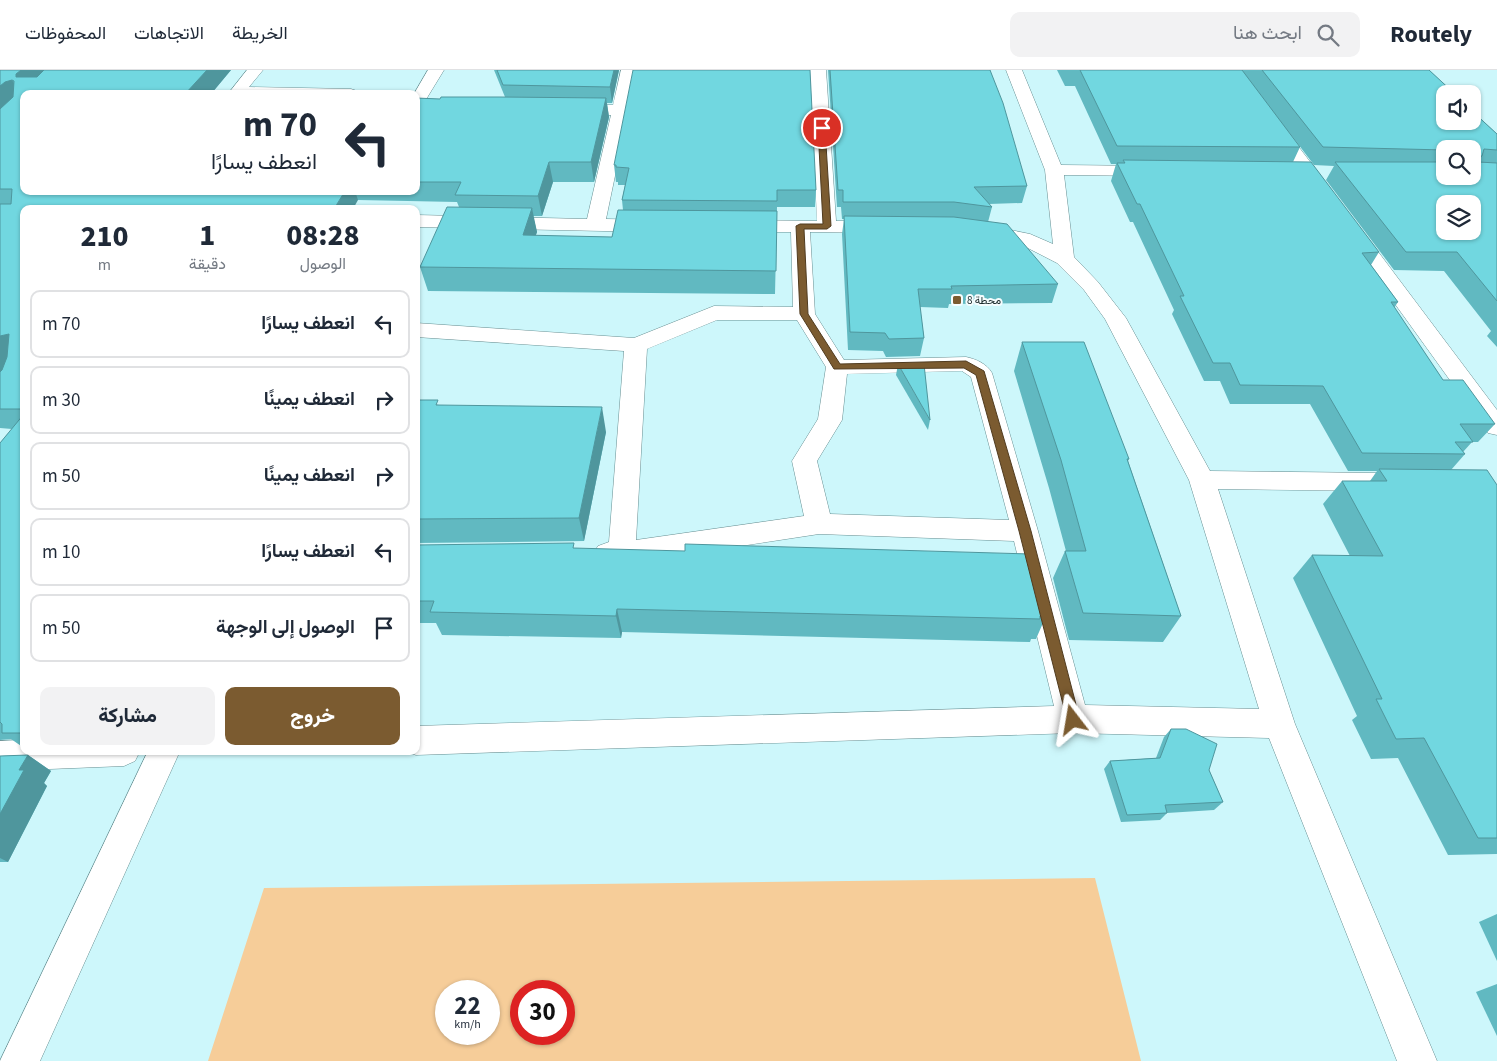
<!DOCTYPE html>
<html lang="ar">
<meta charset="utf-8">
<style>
:root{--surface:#fff;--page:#f2f2f3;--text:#1f2937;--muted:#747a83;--line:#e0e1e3;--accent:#7b5b30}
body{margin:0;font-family:"Source Sans 3",Vazirmatn,sans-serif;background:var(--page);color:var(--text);direction:rtl;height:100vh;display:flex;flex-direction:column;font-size:19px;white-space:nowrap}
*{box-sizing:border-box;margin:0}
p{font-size:16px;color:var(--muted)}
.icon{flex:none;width:28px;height:28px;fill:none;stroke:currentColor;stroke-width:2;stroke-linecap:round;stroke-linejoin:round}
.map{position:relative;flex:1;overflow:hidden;direction:ltr}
.sheet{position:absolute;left:20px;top:135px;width:400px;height:550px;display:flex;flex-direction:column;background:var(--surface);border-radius:10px;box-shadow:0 1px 4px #0004;direction:rtl}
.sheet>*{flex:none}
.top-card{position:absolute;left:20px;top:20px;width:400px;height:105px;border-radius:10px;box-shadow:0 1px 4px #0004;direction:rtl;background:#fff;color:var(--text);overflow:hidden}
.tools{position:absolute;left:1436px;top:15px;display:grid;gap:10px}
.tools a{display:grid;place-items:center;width:45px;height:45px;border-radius:10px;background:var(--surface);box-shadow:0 1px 4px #0004;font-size:25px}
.speed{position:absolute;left:435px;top:910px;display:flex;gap:10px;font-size:25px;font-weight:700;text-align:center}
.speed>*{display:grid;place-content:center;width:65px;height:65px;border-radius:50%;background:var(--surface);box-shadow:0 1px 4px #0004;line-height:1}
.speed small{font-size:12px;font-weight:400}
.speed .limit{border:8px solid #d22;background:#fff;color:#111}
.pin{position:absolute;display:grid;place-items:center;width:42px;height:42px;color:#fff;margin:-21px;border:2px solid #fff;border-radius:50%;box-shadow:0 1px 5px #0007}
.me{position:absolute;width:55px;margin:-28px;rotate:346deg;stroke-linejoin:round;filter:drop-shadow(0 0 4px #0008)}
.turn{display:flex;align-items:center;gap:18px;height:105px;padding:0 20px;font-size:22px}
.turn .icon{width:65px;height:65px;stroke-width:2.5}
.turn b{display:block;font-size:35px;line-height:42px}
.eta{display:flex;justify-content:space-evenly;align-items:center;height:85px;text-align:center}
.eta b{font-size:30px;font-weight:800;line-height:35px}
.button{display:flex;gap:10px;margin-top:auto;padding:10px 20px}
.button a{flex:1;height:58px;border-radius:10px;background:var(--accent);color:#fff;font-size:20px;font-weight:800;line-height:58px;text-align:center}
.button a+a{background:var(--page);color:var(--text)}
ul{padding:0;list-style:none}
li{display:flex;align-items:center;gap:15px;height:68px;margin:0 10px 8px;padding:0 10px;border:2px solid var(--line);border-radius:10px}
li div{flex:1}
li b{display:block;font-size:19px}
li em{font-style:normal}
header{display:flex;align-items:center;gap:30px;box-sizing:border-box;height:70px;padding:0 25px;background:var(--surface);border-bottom:1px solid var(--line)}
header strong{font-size:24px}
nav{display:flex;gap:28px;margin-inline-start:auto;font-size:18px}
.search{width:350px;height:45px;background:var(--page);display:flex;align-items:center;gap:12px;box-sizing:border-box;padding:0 18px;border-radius:10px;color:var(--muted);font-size:19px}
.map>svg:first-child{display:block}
</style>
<header>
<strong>Routely</strong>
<div class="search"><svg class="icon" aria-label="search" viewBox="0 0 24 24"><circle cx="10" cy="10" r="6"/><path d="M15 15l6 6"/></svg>ابحث هنا</div>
<nav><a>الخريطة</a><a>الاتجاهات</a><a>المحفوظات</a></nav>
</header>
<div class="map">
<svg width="1497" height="991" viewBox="0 0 1497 991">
<rect width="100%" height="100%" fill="#cdf7fb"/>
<!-- green -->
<path fill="#f6cd99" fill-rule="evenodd" d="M1095,808L1141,991H208L264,818ZM446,921H489V964H446ZM521,921H564V964H521Z"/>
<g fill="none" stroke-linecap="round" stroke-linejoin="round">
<defs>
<g id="minor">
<path d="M247,0H263L249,17L351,19L357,21L359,24H228Z"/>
<path d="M428,0H444L422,36L416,38V24H414Z"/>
<path d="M621,0H637L606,149L651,150L658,152L661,156L658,160L651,162L416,157V145L587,149L611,45H570L564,43L562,40L564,37L570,35H613Z"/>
<path d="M810,0H826L836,151H881L888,153L891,157L888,161L881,163L810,162L815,244L844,290L966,287C976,289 987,294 992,303L1038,461L1085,635L1259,639L1189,410L1105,249L1084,220L1057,193L1018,173L974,164L971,160L974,156L981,154L1030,164L1053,174L1045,100L1006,0H1022L1061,95L1152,96L1158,97L1161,101L1158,105L1152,106L1064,105L1074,187L1098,212L1126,248L1210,401L1378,403L1387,405L1391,412L1387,419L1378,421L1218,419L1295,654L1437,991H1397L1269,668L1073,663L416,685L405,681H416V656L1054,636L1014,471L819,464L622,494H608L598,490L594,483L598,476L609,472L624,281L416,267V253L634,268L714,236L793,237L791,162H739L732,160L729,156L732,152L739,150L817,151ZM717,250H797L826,297L818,349L792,391L804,446L636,470L647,279ZM962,301L971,307L1009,450L830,444L817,391L842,350L847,304Z"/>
<path d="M1224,0H1240L1330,118L1333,122L1330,126L1324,128L1318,126Z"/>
<path d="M1351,153L1358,155L1497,340V365L1488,363L1341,159L1344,155Z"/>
<path d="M24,670V681H140L135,691L124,696L0,701V671Z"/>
<path d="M148,681H180L40,991H0Z"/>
</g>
</defs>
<!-- minor casing -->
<use href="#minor" stroke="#678f92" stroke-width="1"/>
<!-- minor -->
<use href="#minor" fill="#fff" fill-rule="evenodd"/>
</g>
<!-- wall -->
<g fill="#61b9c1" fill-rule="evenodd">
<path d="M0,0H231L211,24H24V121H416V28L440,29L505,27L494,0H619L612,33H607L609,47L594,112H553L542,146H533L537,162L535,166L612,167L623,140L622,130L625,115H618V112H616L614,95L816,120L815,137H777L775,224L428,221L420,197L459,137L457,132L358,130L24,139V678L11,669L0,670V373L12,359L0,358Z"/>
<path d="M828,0H990L1027,116L1022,133L989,134L992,137L988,152L1058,214L1052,233L949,234L948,238L920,237L924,268L920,286L886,287L883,281L848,280L842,164L844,149H842L841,137H837Z"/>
<path d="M1057,0H1429L1497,64V277L1487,266L1491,261L1444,201L1394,200L1326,110L1334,96L1314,95L1286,58L1300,77L1293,92L1379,182L1371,195L1398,232L1394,238L1443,310L1495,354L1478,372H1472L1463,382L1465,384L1451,400L1497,415V784L1448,785L1398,688L1371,689L1352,650L1357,646L1293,508L1312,485L1350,486L1323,434L1342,411H1370L1377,401H1348L1310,334H1230L1220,311H1204L1172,244L1174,240L1133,152H1130L1111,111L1116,94H1111L1075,16H1065ZM1445,79H1472V106H1445Z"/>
<path d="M1022,272L1129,389L1128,391L1181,546L1163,572L1069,570L1053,508L1065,481H1066L1049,418L1014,301Z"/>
<path d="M898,294L930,350L928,360L896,305Z"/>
<path d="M416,330L439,335L606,362L584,471L416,473Z"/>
<path d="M416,475L575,478L1046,546L1036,569H1031L1030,572L622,562L621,568L442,565L436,553H416Z"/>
<path d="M1171,659L1209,700L1223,732L1214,740L1167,743L1160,750L1121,752L1104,699L1110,691L1156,688L1164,667Z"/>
<path d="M28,685L51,701L44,713L47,716L8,792H0V686Z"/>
<path d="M1497,844V891L1479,852Z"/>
<path d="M1497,914V966L1476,922Z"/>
</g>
<!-- shaded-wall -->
<g fill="#4f969d">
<path d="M21,0H51L28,24L16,7V4Z"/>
<path d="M207,0H231L211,24H185Z"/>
<path d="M614,0H619L612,33L610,17Z"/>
<path d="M12,10L23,28L0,45V16L5,12Z"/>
<path d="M606,28L609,47L594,112L591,92Z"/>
<path d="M1482,86L1472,101L1475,88Z"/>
<path d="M549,92L553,112L542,146L538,126Z"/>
<path d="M345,121H355L358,130L353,139H334Z"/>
<path d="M532,138L537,162L528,189L523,165Z"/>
<path d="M9,264L24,283L0,305V266Z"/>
<path d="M602,337L606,362L584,471L579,448Z"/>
<path d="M617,539L622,562L621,568L616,546Z"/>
<path d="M28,685L51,701L44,713L47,716L8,792L0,788V744L19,700Z"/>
</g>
<!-- building -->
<g fill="#71d7e0" stroke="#4f969d" fill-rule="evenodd">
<path d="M0,0H21L16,4V7H37L44,0H207L185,24H24V121H345L334,139H24V339H0V302L2,300L7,287L9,264L0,266V134H11L12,119H0V39L13,27L14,11L12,10L5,12L0,16Z"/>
<path d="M497,0H614L610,17L503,15Z"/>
<path d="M633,0H810L816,120H777V131L622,130L629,98L616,97V95H614Z"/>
<path d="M830,0H990L1003,33L1027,116L974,117L992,137L954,132H843V120H838Z"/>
<path d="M1080,0H1242L1300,77L1117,76Z"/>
<path d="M1262,0H1429L1455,24H1445V51H1472V41L1497,64V80L1484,79L1482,86L1475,88L1478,92L1497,93V231L1457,182H1406L1335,92H1445V106H1472V79H1445V80L1323,77ZM1445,134H1472V161H1445Z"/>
<path d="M441,27H499L606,28L591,92H549L538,126L455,125L461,112H416V28L440,29Z"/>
<path d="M1123,90L1311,92L1379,182L1362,183L1398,232H1391L1443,310H1463L1495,354H1460L1473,372H1455L1465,384L1362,383L1323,316L1240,315L1230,293H1213L1180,226H1184L1140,134H1137L1117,93H1125Z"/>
<path d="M447,137L532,138L523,165L612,167L618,140L777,141L776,201L420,197Z"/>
<path d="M844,146L954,147L1007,154L1058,214L951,216L952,219H918L924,268L889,269L885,263L850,262Z"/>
<path d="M1022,272H1084L1129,389H1127L1181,546L1083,543L1065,481H1086L1061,390Z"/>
<path d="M898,294H924L930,350Z"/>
<path d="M416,330H438L436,335L602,337L579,448L416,449Z"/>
<path d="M24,344V663H2V654L0,652V373Z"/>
<path d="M1379,399L1487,400L1497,415V768H1478L1424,668L1396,669L1376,629H1382L1312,485L1383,486L1342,411H1387Z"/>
<path d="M574,473L573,478L685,481V474L1030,484L1046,546H1040V549L617,539L616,546L430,542L434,531H416V475Z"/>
<path d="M1171,659H1186L1217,674L1209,700L1223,732L1165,735L1167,743L1127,745L1110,691L1160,688Z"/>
<path d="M28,685L19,700H24L0,744V686Z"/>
</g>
<!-- route -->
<path fill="#7b5b30" stroke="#503b1f" d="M822,56L825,58L831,156L827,159H804L808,244L840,294L966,291L984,301L1031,461L1080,650L1078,654L1073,655L1069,654L1067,650L1019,461L976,305L964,298L834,299L800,244L796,156L800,154H823L818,58Z"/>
<!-- markers -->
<rect fill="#7b5b30" stroke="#f5fdfe" stroke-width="2" x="952" y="225" width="10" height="10" rx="2.5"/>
<g text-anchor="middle" stroke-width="4" stroke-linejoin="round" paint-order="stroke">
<!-- far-poi labels -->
<g font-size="11" fill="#192a2b" stroke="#f5fdfe" text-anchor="start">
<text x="967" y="234">محطة 8</text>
</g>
</g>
</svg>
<div class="tools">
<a><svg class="icon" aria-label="sound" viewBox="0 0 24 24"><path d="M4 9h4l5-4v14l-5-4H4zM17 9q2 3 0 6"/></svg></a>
<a><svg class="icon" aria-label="search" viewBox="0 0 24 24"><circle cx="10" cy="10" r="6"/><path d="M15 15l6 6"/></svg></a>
<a><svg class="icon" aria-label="layers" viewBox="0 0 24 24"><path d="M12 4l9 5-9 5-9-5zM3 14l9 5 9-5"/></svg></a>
</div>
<div class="speed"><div>22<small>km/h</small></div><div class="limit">30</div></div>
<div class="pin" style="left:822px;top:58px;background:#d93025"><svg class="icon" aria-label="arrive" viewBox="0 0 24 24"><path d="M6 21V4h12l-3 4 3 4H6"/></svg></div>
<svg class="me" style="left:1073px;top:650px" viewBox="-20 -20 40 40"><path d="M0-17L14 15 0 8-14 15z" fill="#7b5b30" stroke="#fff" stroke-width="4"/></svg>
<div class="top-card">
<div class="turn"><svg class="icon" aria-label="left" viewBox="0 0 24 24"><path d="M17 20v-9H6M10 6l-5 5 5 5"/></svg><div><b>70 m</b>انعطف يسارًا</div></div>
</div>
<section class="sheet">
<div class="eta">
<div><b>08:28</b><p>الوصول</p></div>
<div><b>1</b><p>دقيقة</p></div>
<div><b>210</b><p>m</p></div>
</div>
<ul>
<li><svg class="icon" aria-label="left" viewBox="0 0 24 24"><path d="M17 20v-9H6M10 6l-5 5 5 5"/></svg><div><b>انعطف يسارًا</b></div><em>70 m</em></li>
<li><svg class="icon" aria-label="right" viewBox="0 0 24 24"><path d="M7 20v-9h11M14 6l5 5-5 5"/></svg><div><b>انعطف يمينًا</b></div><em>30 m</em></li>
<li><svg class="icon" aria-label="right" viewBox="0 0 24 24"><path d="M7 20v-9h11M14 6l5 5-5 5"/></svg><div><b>انعطف يمينًا</b></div><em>50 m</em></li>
<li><svg class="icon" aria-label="left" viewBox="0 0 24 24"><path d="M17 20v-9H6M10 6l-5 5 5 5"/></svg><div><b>انعطف يسارًا</b></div><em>10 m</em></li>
<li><svg class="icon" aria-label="arrive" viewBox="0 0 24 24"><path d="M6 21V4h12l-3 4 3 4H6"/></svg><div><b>الوصول إلى الوجهة</b></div><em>50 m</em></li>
</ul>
<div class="button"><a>خروج</a><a>مشاركة</a></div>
</section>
</div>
